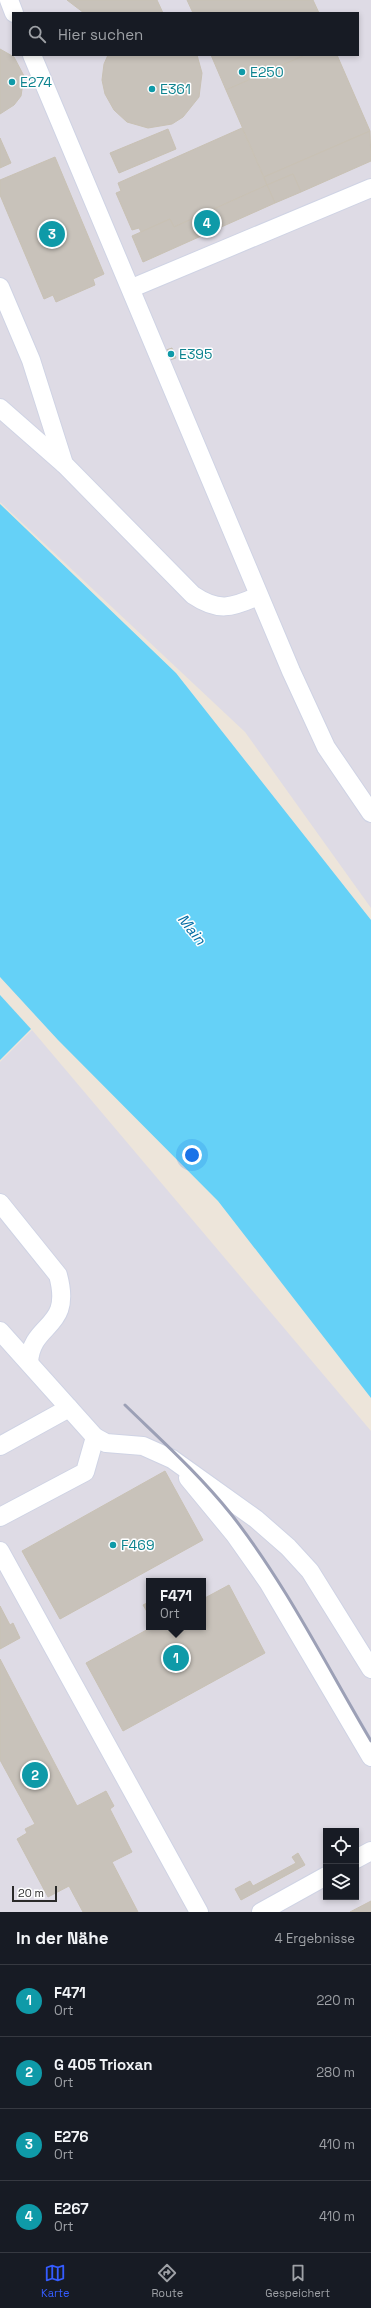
<!DOCTYPE html>
<html lang="de">
<head>
<meta charset="utf-8">
<style>
  body { margin:0; font-family:"Space Grotesk",sans-serif; background:#242831; color:#f1f3f6 }
  .controls { position:absolute; right:12px; bottom:12px; display:grid; overflow:hidden; border-radius:0px; box-shadow:0 2px 6px #0003 }
  .controls button { width:36px; height:36px; display:grid; place-items:center; padding:0; border:0; border-bottom:1px solid #363941; background:#171b24; color:#f1f3f6; font:20px sans-serif }
  .scale { position:absolute; left:12px; bottom:10px; width:45px; box-sizing:border-box; padding-left:4px; border:2px solid #2a2a2a; border-top:0; font-size:11px; line-height:14px; white-space:nowrap; color:#2a2a2a; -webkit-text-stroke:3px #fff; paint-order:stroke }
  .you { position:absolute; left:192px; top:1155px; width:14px; height:14px; margin:-10px; border:3px solid #fff; border-radius:50%; background:#1a73e8; box-shadow:0 0 0 6px #1a73e833 }
  .badge { display:grid; place-items:center; width:26px; height:26px; border-radius:50%; background:#355cff; color:#fff; font-size:13px; font-weight:700 }
  .pin { position:absolute; translate:-50% -50%; border:2px solid #fff; box-shadow:0 1px 4px #0006 }
  .popup { position:absolute; left:146px; top:1578px; width:60px; height:52px; box-sizing:border-box; display:grid; place-content:center; border-radius:0px; background:#171b24; filter:drop-shadow(0 1px 3px #0005); font-size:13px; white-space:nowrap; color:#9ea1a6 }
  .popup b { font-size:15px; color:#f1f3f6 }
  .popup::after { content:''; position:absolute; left:50%; top:100%; margin-left:-8px; border:8px solid transparent; border-top-color:#171b24 }
  .list { margin:0; padding:0; list-style:none }
  h2 { display:flex; justify-content:space-between; align-items:center; height:52px; margin:0; padding:0 16px; font-size:17px }
  h2 small { font-size:13px; font-weight:400; color:#9ea1a6 }
  .list li { display:grid; grid-template-columns:26px 1fr auto; gap:12px; align-items:center; box-sizing:border-box; height:72px; padding:0 16px; border-top:1px solid #363941 }
  .list b { display:block; font-size:15px; white-space:nowrap }
  .list p { margin:0; font-size:13px; white-space:nowrap; color:#9ea1a6 }
  .list em { font-size:13px; font-style:normal; color:#9ea1a6 }
  .icon { flex:none; width:22px; height:22px; fill:none; stroke:currentColor; stroke-width:2; stroke-linecap:round; stroke-linejoin:round }
  .map { position:relative; flex:none; width:371px; height:1912px; overflow:hidden }
  .search { position:absolute; background:#171b24; box-shadow:0 2px 6px #0003; left:12px; right:12px; top:12px; height:44px; display:flex; align-items:center; gap:10px; box-sizing:border-box; padding:0 14px; border-radius:0px; color:#9ea1a6; font-size:15px }
  .sheet { height:340px; background:#171b24 }
  nav { display:flex; justify-content:space-around; align-items:center; box-sizing:border-box; height:56px; border-top:1px solid #363941; background:#171b24; font-size:11px; color:#9ea1a6 }
  nav a { display:grid; justify-items:center; gap:2px }
  nav .on { color:#355cff }
  .map>svg:first-child { display:block }
</style>
</head>
<body>
<div class="map">
<svg width="371" height="1912" viewBox="0 0 371 1912">
  <rect width="100%" height="100%" fill="#ede5da"/>
  <g fill="#dedbe5" fill-rule="evenodd">
    <path d="M 0,0 L 371,0 L 371,908 L 245,732 L 0,502 ZM 13,13 L 358,13 L 358,55 L 13,55 Z"/>
    <path d="M 32,1030 L 371,1431 L 371,1912 L 0,1912 L 0,1062 ZM 149,1581 L 203,1581 L 203,1627 L 149,1627 ZM 326,1831 L 356,1831 L 356,1897 L 326,1897 Z"/>
  </g>
  <g fill="#65d1f7">
    <path d="M 0,504 L 176,673 L 371,920 L 371,1398 L 218,1201 L 58,1040 L 0,977 Z"/>
    <path d="M 0,995 L 31,1029 L 0,1060 Z"/>
  </g>
  <g fill="#c8c2ba" stroke="#c8c1b4">
    <path d="M 67,0 L 157,0 L 163,13 L 84,13 Z"/>
    <path d="M 187,0 L 313,0 L 319,13 L 193,13 Z"/>
    <path d="M 0,49 L 14,57 L 24,76 L 21,96 L 14,105 L 0,114 Z"/>
    <path d="M 108,55 L 197,55 L 202,73 L 199,97 L 183,117 L 172,124 L 148,128 L 127,122 L 114,110 L 105,94 L 102,80 L 104,64 Z"/>
    <path d="M 211,55 L 305,55 L 226,90 Z"/>
    <path d="M 305,55 L 337,55 L 370,131 L 264,177 L 226,90 Z"/>
    <path d="M 242,128 L 267,185 L 174,227 L 170,219 L 141,232 L 139,228 L 132,230 L 116,193 L 121,191 L 118,183 Z"/>
    <path d="M 168,129 L 176,149 L 119,173 L 110,153 Z"/>
    <path d="M 370,131 L 371,161 L 301,192 L 293,174 L 267,185 L 264,177 Z"/>
    <path d="M 0,138 L 11,163 L 0,168 Z"/>
    <path d="M 55,157 L 104,274 L 93,279 L 95,285 L 56,302 L 53,295 L 44,299 L 0,195 L 0,180 Z"/>
    <path d="M 293,174 L 301,192 L 275,203 L 267,185 Z"/>
    <path d="M 267,185 L 275,203 L 143,262 L 132,236 L 170,219 L 174,227 Z"/>
    <path d="M 172,348 L 176,358 L 170,360 L 166,350 Z"/>
    <path d="M 165,1471 L 203,1540 L 60,1619 L 22,1551 Z"/>
    <path d="M 229,1585 L 265,1653 L 123,1731 L 86,1663 L 152,1627 L 203,1627 L 203,1599 Z"/>
    <path d="M 149,1602 L 149,1615 L 143,1605 Z"/>
    <path d="M 0,1606 L 10,1625 L 13,1623 L 20,1638 L 0,1649 Z"/>
    <path d="M 0,1659 L 77,1806 L 106,1791 L 114,1806 L 110,1809 L 132,1852 L 112,1862 L 138,1912 L 83,1912 L 69,1886 L 48,1897 L 17,1839 L 27,1833 L 25,1829 L 35,1824 L 0,1760 Z"/>
    <path d="M 298,1853 L 305,1865 L 241,1900 L 235,1889 L 250,1881 L 253,1886 L 296,1863 L 292,1857 Z"/>
    <path d="M 371,1901 L 371,1912 L 350,1912 Z"/>
  </g>
  <g fill="none" stroke-linecap="round" stroke-linejoin="round">
    <defs>
      <g id="minor">
        <path d="M 9,0 L 14,13"/>
        <path d="M 32,55 L 291,671 L 326,747 L 371,813"/>
        <path d="M 0,287 L 31,360 L 64,464"/>
        <path d="M 132,288 L 371,188"/>
        <path d="M 0,408 L 65,465 L 193,595 C 218,612 232,608 258,596"/>
        <path d="M 0,1203 L 58,1275 C 73,1330 32,1321 29,1362"/>
        <path d="M 0,1331 L 95,1437 L 106,1443 L 143,1446 L 172,1459 L 256,1519 L 288,1547 L 310,1571 L 371,1669"/>
        <path d="M 0,1446 L 69,1408"/>
        <path d="M 188,1478 L 235,1535 L 268,1582 L 371,1757"/>
        <path d="M 0,1517 L 85,1472 L 95,1437"/>
        <path d="M 0,1551 L 199,1912"/>
        <path d="M 356,1859 L 371,1851"/>
        <path d="M 261,1912 L 326,1876"/>
      </g>
    </defs>
    <use href="#minor" stroke="#cfd3e4" stroke-width="20"/>
    <use href="#minor" stroke="#fff" stroke-width="18"/>
    <path stroke="#9ca0b6" stroke-width="3" d="M 125,1405 C 161,1440 199,1474 231,1514 C 286,1584 326,1665 371,1741"/>
  </g>
  <g fill="#0f9aa8" stroke="#fff" stroke-width="1.5">
    <circle cx="242" cy="72" r="4"/>
    <circle cx="12" cy="82" r="4"/>
    <circle cx="152" cy="89" r="4"/>
    <circle cx="171" cy="354" r="4"/>
    <circle cx="113" cy="1545" r="4"/>
  </g>
  <g text-anchor="middle" dominant-baseline="central" stroke-width="3" stroke-linejoin="round" paint-order="stroke">
    <g font-size="14" fill="#0d838f" stroke="#fff" text-anchor="start">
      <text x="250" y="72">E250</text>
      <text x="20" y="82">E274</text>
      <text x="160" y="89">E361</text>
      <text x="179" y="354">E395</text>
      <text x="121" y="1545">F469</text>
    </g>
    <g font-size="15" font-style="italic" fill="#036da4" stroke="#fff">
      <text transform="translate(192 929) rotate(51)">Main</text>
    </g>
  </g>
</svg>
<div class="controls">
<button><svg class="icon" aria-label="locate" viewBox="0 0 24 24"><circle cx="12" cy="12" r="6"/><path d="M12 2v4M12 18v4M2 12h4M18 12h4"/></svg></button>
<button><svg class="icon" aria-label="layers" viewBox="0 0 24 24"><path d="M12 4l9 5-9 5-9-5zM3 14l9 5 9-5"/></svg></button>
</div>
<div class="scale">20 m</div>
<div class="you"></div>
<div class="pin badge" style="left:176px;top:1658px;background:#0f9aa8">1</div>
<div class="popup"><b>F471</b>Ort</div>
<div class="pin badge" style="left:35px;top:1775px;background:#0f9aa8">2</div>
<div class="pin badge" style="left:52px;top:234px;background:#0f9aa8">3</div>
<div class="pin badge" style="left:207px;top:223px;background:#0f9aa8">4</div>
<div class="search"><svg class="icon" aria-label="search" viewBox="0 0 24 24"><circle cx="10" cy="10" r="6"/><path d="M15 15l6 6"/></svg>Hier suchen</div>
</div>
<section class="sheet">
<h2>In der Nähe<small>4 Ergebnisse</small></h2>
<ul class="list">
<li><span class="badge" style="background:#0f9aa8">1</span><div><b>F471</b><p>Ort</p></div><em>220 m</em></li>
<li><span class="badge" style="background:#0f9aa8">2</span><div><b>G 405 Trioxan</b><p>Ort</p></div><em>280 m</em></li>
<li><span class="badge" style="background:#0f9aa8">3</span><div><b>E276</b><p>Ort</p></div><em>410 m</em></li>
<li><span class="badge" style="background:#0f9aa8">4</span><div><b>E267</b><p>Ort</p></div><em>410 m</em></li>
</ul>
</section>
<nav>
<a class="on"><svg class="icon" aria-label="map" viewBox="0 0 24 24"><path d="M3 6l6-2 6 2 6-2v14l-6 2-6-2-6 2zM9 4v14M15 6v14"/></svg>Karte</a>
<a><svg class="icon" aria-label="directions" viewBox="0 0 24 24"><path d="M12 3l9 9-9 9-9-9zM9 14v-3h6M13 9l2 2-2 2"/></svg>Route</a>
<a><svg class="icon" aria-label="saved" viewBox="0 0 24 24"><path d="M7 4h10v16l-5-4-5 4z"/></svg>Gespeichert</a>
</nav>
</body>
</html>
